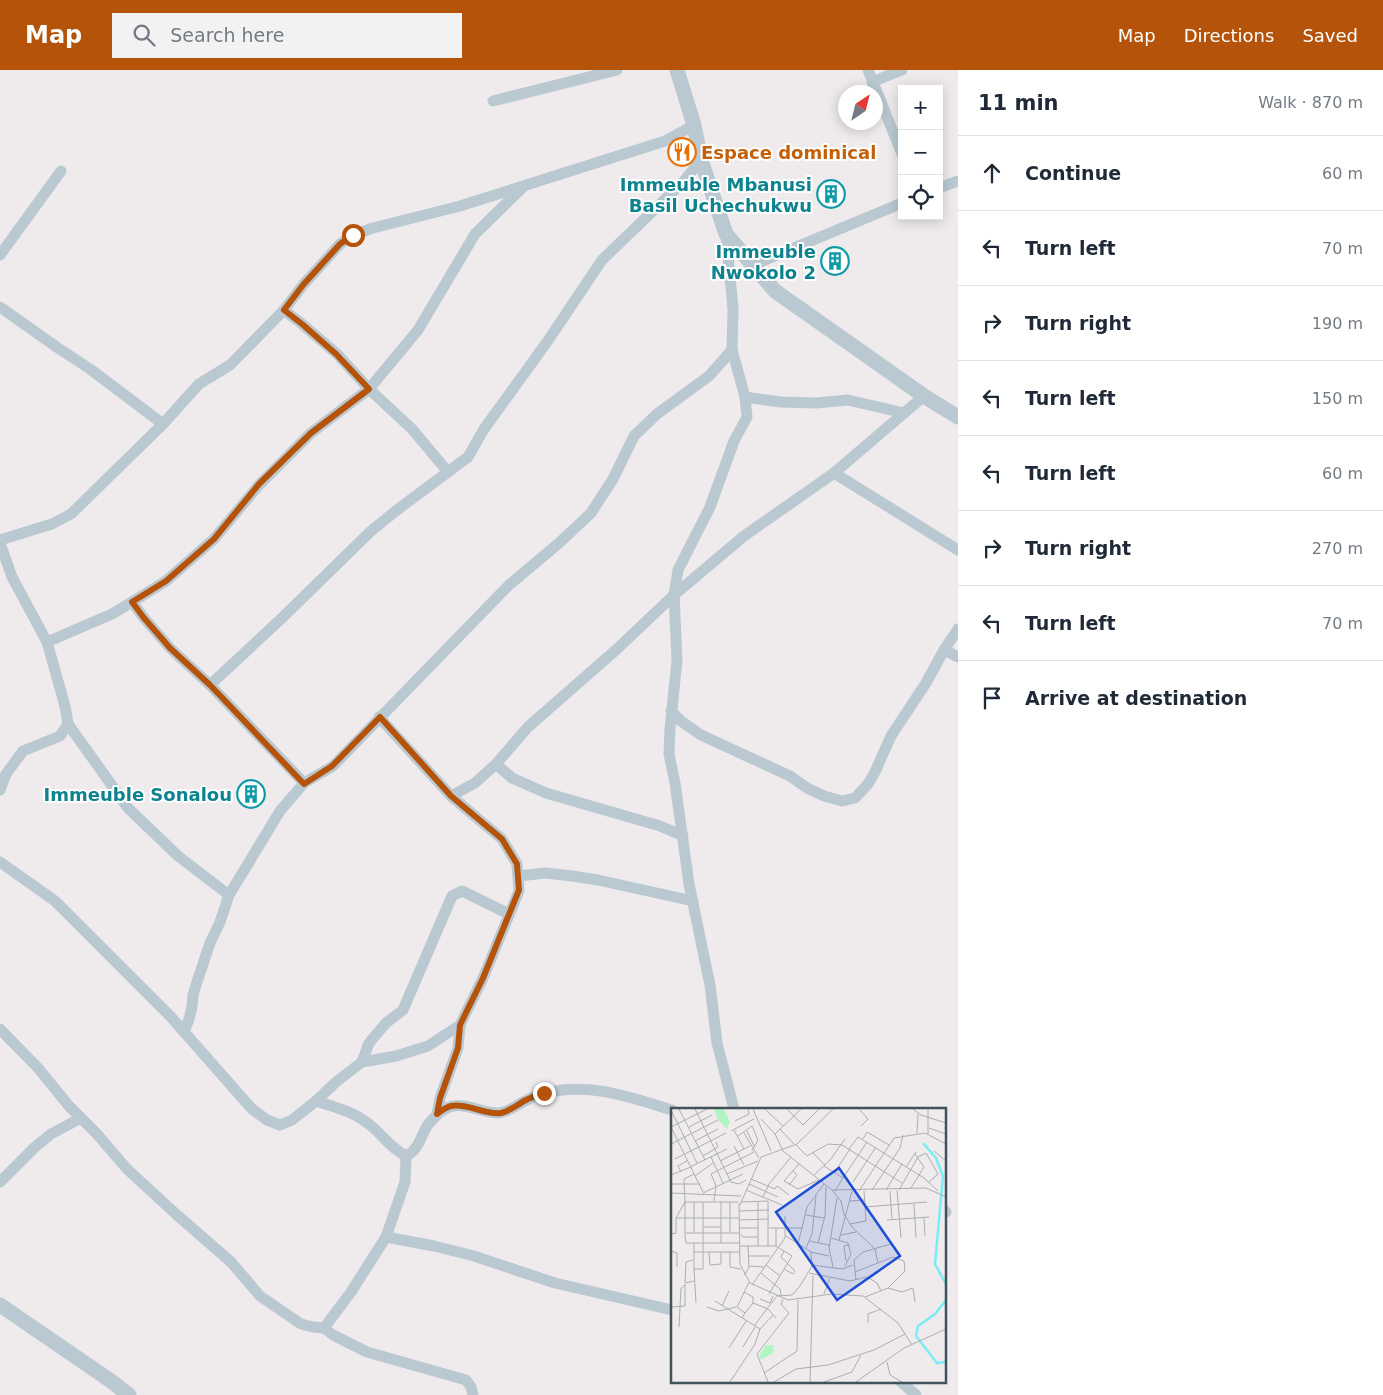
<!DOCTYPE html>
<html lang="en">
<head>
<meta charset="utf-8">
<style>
  body { margin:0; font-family:"DejaVu Sans",sans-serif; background:#f2f2f3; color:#1f2937 }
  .controls { position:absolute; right:15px; top:15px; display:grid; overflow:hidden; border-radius:0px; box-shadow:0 2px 12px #0003 }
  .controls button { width:45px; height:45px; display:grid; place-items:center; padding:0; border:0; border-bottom:1px solid #e0e1e3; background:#fff; color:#1f2937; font:25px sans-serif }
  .compass { position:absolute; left:838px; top:15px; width:45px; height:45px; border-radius:50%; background:#fff; box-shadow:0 2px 12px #0003; rotate:35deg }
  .stop { position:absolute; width:15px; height:15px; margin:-11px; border:4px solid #b45309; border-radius:50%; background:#fff }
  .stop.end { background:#b45309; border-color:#fff; box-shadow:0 1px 5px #0008 }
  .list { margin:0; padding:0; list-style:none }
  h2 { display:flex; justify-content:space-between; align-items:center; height:65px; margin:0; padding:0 20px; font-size:21px }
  h2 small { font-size:16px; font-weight:400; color:#747a83 }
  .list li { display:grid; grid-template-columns:32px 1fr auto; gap:15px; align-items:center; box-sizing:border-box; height:75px; padding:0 20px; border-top:1px solid #e0e1e3 }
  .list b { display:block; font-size:19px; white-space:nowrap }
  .list em { font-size:16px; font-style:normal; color:#747a83 }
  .icon { flex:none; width:28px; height:28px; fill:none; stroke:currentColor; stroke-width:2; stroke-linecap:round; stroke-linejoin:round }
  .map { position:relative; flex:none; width:958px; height:1325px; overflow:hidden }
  header { display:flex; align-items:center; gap:30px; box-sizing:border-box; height:70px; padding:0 25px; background:#b45309; color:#fff }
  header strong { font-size:24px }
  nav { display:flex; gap:28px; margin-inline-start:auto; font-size:18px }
  .search { width:350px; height:45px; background:#f2f2f3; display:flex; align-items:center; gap:12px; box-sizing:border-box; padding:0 18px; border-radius:0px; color:#747a83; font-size:19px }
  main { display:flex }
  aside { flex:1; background:#fff }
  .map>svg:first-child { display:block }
</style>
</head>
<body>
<header>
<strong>Map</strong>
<div class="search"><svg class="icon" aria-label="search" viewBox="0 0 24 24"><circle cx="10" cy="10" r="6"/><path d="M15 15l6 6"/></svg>Search here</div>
<nav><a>Map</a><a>Directions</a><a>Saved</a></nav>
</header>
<main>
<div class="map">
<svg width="958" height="1325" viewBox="0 0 958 1325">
  <rect width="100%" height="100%" fill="#efebec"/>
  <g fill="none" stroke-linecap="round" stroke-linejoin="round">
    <g stroke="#bac9d1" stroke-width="11">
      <path d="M 868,0 L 902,84"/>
      <path d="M 872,12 L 902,0"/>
      <path d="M 493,31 L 617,0"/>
      <path d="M 939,118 L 958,111"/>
      <path d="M 726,164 L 733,239 L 732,280 L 745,327 L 747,347 L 734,371 L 710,437 L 678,500 L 674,525 L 677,590 L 670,659 L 669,684 L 675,713 L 689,814 L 710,915 L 717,973 L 734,1039"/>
      <path d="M 0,185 L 61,101"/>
      <path d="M 753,195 L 902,133"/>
      <path d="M 0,237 L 58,278 L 90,299 L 163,354"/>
      <path d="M 284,240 L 302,254 L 337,284 L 369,319 L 412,359 L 448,402"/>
      <path d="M 745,327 L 780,332 L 816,333 L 848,330 L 904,343"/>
      <path d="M 834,403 L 958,480"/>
      <path d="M 0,470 L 52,454 L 71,444 L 163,354 L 199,314 L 230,295 L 284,240 L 303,215 L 340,174 L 353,165 L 373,158 L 460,136 L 665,71 L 694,55"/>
      <path d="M 0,473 L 12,507 L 47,572 L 65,636 L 68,654 L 128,738 L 178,786 L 229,825"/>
      <path d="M 132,532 L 144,548 L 170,578 L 210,615 L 304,713"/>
      <path d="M 47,572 L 112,544 L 132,532 L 166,511 L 214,469 L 259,415 L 311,363 L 369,319 L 418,260 L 475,164 L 523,117"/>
      <path d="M 944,580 L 958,587"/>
      <path d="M 210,615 L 283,547 L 371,461 L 397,440 L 468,387 L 484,359 L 547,272 L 602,190 L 684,111 L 701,90"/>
      <path d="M 671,641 L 681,651 L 701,665 L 790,706 L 807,718 L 824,726 L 842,731 L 855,728 L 868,714 L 875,702 L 891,666 L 926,613 L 944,580 L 958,559"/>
      <path d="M 496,694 L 512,708 L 546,723 L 660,756 L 683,766"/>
      <path d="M 0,720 L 6,704 L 23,681 L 60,666 L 68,654"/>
      <path d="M 451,726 L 475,713 L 496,694 L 528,657 L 617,579 L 674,525 L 744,466 L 834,403 L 924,326"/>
      <path d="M 0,792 L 55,831 L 171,947 L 252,1039 L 267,1050 L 280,1055 L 292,1050 L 316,1031 C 335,1037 355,1042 370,1055 C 384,1066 389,1077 406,1086"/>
      <path d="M 518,806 L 546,803 L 572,806 L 598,810 L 693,831"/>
      <path d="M 0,959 L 38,998 L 69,1036 L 97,1064 L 127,1099 L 177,1145 L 231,1192 L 260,1226 L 301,1254 L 313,1257 L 324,1258 L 333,1265 L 367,1282 L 466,1310 L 471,1317 L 473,1325"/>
      <path d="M 184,962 L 189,949 L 192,937 L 193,925 L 197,912 L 210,873 L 220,852 L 229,825 L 280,741 L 304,713 L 333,696 L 509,515 L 559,473 L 591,443 L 613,409 L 634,366 L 657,344 L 709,306 L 732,280"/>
      <path d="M 362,992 L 369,973 L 386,953 L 403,940 L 452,826 L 462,821 L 509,844"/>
      <path d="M 316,1031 L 336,1012 L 362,992 L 396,986 L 428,976 L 460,955 L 483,908 L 519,821 L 517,794 L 502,769 L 451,726 L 379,647"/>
      <path d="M 437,1044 L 440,1028 L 458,978 L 460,955"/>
      <path d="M 406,1086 C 418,1081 421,1066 427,1056 C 433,1048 439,1042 447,1038 C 463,1030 482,1044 499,1043 C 509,1042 518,1034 527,1030 C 532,1027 538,1025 545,1023 C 589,1012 630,1027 672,1040"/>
      <path d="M 0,1112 L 35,1077 L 51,1064 L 81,1048"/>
      <path d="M 944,1140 L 946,1142"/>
      <path d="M 386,1167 L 434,1176 L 474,1186 L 555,1213 L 672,1240"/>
      <path d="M 324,1258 L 351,1222 L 386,1167 L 405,1112 L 406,1086"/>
      <path d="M 900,1311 L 916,1325"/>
    </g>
    <g stroke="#bac9d1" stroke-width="15">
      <path d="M 677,0 L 694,55 L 701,90 L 726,164 L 775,221 L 924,326 L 958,347"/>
      <path d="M 0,1235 L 111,1311 L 129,1325"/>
    </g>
  </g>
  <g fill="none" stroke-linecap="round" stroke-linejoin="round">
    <path stroke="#b45309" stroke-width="6" d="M 353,165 L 340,174 L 303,215 L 284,240 L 302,254 L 336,284 L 369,319 L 311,363 L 259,414 L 214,469 L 166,511 L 132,532 L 144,548 L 170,578 L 210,615 L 304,714 L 332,696 L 380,647 L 451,726 L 502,769 L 517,794 L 519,820 L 483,908 L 460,955 L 458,978 L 440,1028 L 437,1044 C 441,1041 446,1037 451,1036 C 468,1033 484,1045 501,1043 C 510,1041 518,1034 526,1030 C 532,1027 538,1025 544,1023"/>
  </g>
  <defs>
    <symbol id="restaurant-ring" viewBox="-11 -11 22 22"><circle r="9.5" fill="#fff" stroke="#e8710a" stroke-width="1.5"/><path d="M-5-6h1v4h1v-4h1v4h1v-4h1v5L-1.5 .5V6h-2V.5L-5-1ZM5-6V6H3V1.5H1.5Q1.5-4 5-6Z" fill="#e8710a"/></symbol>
    <symbol id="building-ring" viewBox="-11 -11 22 22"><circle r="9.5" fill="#fff" stroke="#0f9aa8" stroke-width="1.5"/><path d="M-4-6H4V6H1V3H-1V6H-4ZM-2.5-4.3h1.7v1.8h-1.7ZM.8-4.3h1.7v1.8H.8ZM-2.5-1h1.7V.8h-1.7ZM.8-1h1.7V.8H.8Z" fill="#0f9aa8"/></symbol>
  </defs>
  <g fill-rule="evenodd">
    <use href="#restaurant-ring" x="666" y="66" width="32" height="32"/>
    <use href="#building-ring" x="815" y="108" width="32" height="32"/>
    <use href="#building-ring" x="819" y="175" width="32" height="32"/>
    <use href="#building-ring" x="235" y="708" width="32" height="32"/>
  </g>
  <g text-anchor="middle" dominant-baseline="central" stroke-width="4" stroke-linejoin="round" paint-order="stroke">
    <g font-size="18" font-weight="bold" fill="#c56008" stroke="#fff" text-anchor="start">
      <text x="701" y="82">Espace dominical</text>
    </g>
    <g font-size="18" font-weight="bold" fill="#0d838f" stroke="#fff" text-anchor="end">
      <text x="812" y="114">Immeuble Mbanusi<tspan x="812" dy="21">Basil Uchechukwu</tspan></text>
      <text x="816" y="181">Immeuble<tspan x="816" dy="21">Nwokolo 2</tspan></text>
      <text x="232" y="724">Immeuble Sonalou</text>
    </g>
  </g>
  <g transform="translate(671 1038)">
    <rect width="275" height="275" fill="#efebec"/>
    <path d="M 43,1 L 53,1 L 59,14 L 56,21 L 47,12 ZM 95,237 L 102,237 L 103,244 L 90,252 L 88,247 Z" fill="#b2f4c4"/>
    <path fill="none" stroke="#7aecf7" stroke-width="2.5" d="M 252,35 L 265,50 L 272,68 L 264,156 L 275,176M 275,192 L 264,206 L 247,218 L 245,228 L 266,255 L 275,254"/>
    <path fill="none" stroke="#aaaeb2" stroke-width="1" d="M 8,1 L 34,52M 24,1 L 60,74 L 68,76 L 75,72M 82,1 L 100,43M 94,1 L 112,18M 116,1 L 132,17 L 148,1M 188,1 L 197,11 L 190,18M 242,1 L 250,7 L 275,15M 257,1 L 257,26M 0,2 L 26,55M 90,11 L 104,26 L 112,43 L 161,82 L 255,80 L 275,89M 64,13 L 78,6 L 77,1M 18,19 L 41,7M 258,20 L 275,26M 109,21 L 123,36M 63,22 L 73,41 L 79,38M 60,23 L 83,11M 76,23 L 83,38M 73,25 L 88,50M 246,25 L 247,6M 104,26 L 130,1M 67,28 L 81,18 L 87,32 L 81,43M 192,31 L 196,24 L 218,37M 24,33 L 47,21M 0,36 L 47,12M 125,37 L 136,48 L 157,36 L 171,37 L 231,75M 63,38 L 73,57M 178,41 L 187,29 L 253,70 L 267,83M 263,43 L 275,53M 142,45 L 154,57M 32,48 L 47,39 L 45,34M 40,49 L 52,75M 4,51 L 55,25M 49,53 L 73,41M 153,58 L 172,70 L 196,34M 19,59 L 56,41M 235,59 L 245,44M 10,64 L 7,58 L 16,53M 163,65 L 179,41M 56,66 L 87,53M 0,67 L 20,59M 143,67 L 159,52 L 174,31M 24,68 L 42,55M 80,71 L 104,81 L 106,78 L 118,87M 113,73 L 127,81 L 148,72M 113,73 L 128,56M 182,74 L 205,39M 0,76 L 29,76M 78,76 L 107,89M 118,77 L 126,67 L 122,63M 240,80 L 253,59 L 244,46M 75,82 L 111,97M 161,82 L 170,93 L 173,106 L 181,119 L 204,141 L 207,155M 201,82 L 229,40 L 232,27M 215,82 L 231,56M 226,82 L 230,130M 228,82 L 247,49 L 255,45 L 267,66 L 258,74M 164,83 L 172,70M 188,83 L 223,30 L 254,25 L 275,36M 219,83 L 221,112M 32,84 L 0,19 L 36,1M 0,85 L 70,88M 32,85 L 72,66M 92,89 L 98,76 L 120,49M 43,93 L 45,78 L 40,66 L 83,44M 97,93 L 97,138M 179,93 L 194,92M 23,94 L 23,125M 59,94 L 59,125M 71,94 L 97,93M 68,95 L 69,156 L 79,175 L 117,192 L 161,186 L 192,188 L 227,215 L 241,237M 243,96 L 245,130M 69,97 L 90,49 L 126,36 L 162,1M 194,99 L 256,94M 68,103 L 98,102M 135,107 L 153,110M 5,110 L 68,110M 253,110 L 254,128M 68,112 L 98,111M 216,112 L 258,109M 179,116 L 195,113 L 193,83M 32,119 L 50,119M 68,120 L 87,120M 98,120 L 132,120M 15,125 L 68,125M 0,126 L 5,125 L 5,110 L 14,94 L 13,71 L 23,66M 70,126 L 72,129 L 87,129M 170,127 L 185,124M 115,128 L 140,144 L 158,148M 160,130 L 177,135 L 180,146 L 174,158M 168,132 L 181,83M 138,133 L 158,137M 23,135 L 69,135M 50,135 L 50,93M 147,135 L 154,108 L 155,79M 127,136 L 136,99 L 153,76M 69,138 L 105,138 L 121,148 L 98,186M 87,138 L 87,94M 105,138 L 105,120M 135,140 L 141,126 L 145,88M 0,143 L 6,145 L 6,159M 23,144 L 23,135 L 15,135 L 14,129 L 14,94 L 67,94M 38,144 L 39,157 L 50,156 L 50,144M 59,144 L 59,159 L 70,161M 78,148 L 99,148M 22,152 L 15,154 L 14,175 L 23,173M 175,153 L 173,138 L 178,137M 95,157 L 109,168M 141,157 L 171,161 L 182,157M 78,158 L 93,159M 162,159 L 158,140 L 166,90M 23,161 L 23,144 L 32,144 L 32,94M 113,161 L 122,166 L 124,163 L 110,149 L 113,143M 184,164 L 222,149 L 233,153 L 234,163 L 217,180 L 194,189M 90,165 L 109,181 L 110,187M 138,165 L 179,173 L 196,169 L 206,175 L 210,183M 73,167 L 78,160 L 77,138M 185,172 L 183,152 L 192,144 L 220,136M 81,177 L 114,130 L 114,108M 217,180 L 231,184 L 242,180 L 244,194M 73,184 L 82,189 L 82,195 L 74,205M 153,186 L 159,170M 105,188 L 121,187 L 129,178 L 141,158 L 140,144M 89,191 L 99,195 L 102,188M 44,193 L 89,221M 25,195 L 23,161 L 32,161 L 32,144 L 69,144M 82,195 L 97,201 L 105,210M 51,198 L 58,183M 0,199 L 14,198 L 14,176M 36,199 L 48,203 L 65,199M 71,210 L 74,205 L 66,199 L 78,174M 197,215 L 197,206 L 210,201M 83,218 L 105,189M 8,219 L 10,180 L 14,177M 72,239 L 84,219M 58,240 L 75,213M 216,254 L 219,267 L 231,274M 93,265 L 126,243 L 127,192M 59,274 L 84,236 L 89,221 L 102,207M 97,274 L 86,246 L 118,205 L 110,196 L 112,191M 103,274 L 125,261 L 157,257 L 203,242 L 234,226M 139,274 L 142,167M 153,274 L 181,264 L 190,247M 185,274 L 233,240 L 275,221"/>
    <path fill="#1d4ed8" fill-opacity="0.15" stroke="#1d4ed8" stroke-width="2.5" d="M 168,60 L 229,148 L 166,192 L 105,104 Z"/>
    <rect width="275" height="275" fill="none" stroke="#42525b" stroke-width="2.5"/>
  </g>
</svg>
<div class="controls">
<button>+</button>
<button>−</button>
<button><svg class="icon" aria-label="locate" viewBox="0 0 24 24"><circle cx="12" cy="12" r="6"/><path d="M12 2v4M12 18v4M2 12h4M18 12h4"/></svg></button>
</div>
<svg class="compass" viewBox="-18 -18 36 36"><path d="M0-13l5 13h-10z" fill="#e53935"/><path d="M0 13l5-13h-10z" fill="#747a83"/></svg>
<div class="stop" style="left:353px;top:165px"></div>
<div class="stop end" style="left:544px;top:1023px"></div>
</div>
<aside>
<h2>11 min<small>Walk · 870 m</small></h2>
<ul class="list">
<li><svg class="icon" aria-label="ahead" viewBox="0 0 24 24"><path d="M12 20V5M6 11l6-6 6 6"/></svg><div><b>Continue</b></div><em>60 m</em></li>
<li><svg class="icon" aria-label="left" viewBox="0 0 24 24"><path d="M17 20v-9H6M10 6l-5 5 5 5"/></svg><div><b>Turn left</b></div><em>70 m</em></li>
<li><svg class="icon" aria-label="right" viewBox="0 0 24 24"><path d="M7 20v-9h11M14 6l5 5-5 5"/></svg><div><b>Turn right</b></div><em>190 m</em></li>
<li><svg class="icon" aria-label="left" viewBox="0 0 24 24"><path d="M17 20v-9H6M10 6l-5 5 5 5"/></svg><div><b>Turn left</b></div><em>150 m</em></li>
<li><svg class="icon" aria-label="left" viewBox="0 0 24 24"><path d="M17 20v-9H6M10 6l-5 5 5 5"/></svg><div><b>Turn left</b></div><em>60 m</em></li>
<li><svg class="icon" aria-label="right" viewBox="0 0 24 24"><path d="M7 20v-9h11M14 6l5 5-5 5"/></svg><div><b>Turn right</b></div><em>270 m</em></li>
<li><svg class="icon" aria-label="left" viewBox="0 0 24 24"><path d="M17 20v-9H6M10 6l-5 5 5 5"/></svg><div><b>Turn left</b></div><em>70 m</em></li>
<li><svg class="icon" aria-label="arrive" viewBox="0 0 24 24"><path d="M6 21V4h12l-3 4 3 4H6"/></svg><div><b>Arrive at destination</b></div></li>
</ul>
</aside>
</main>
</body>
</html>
